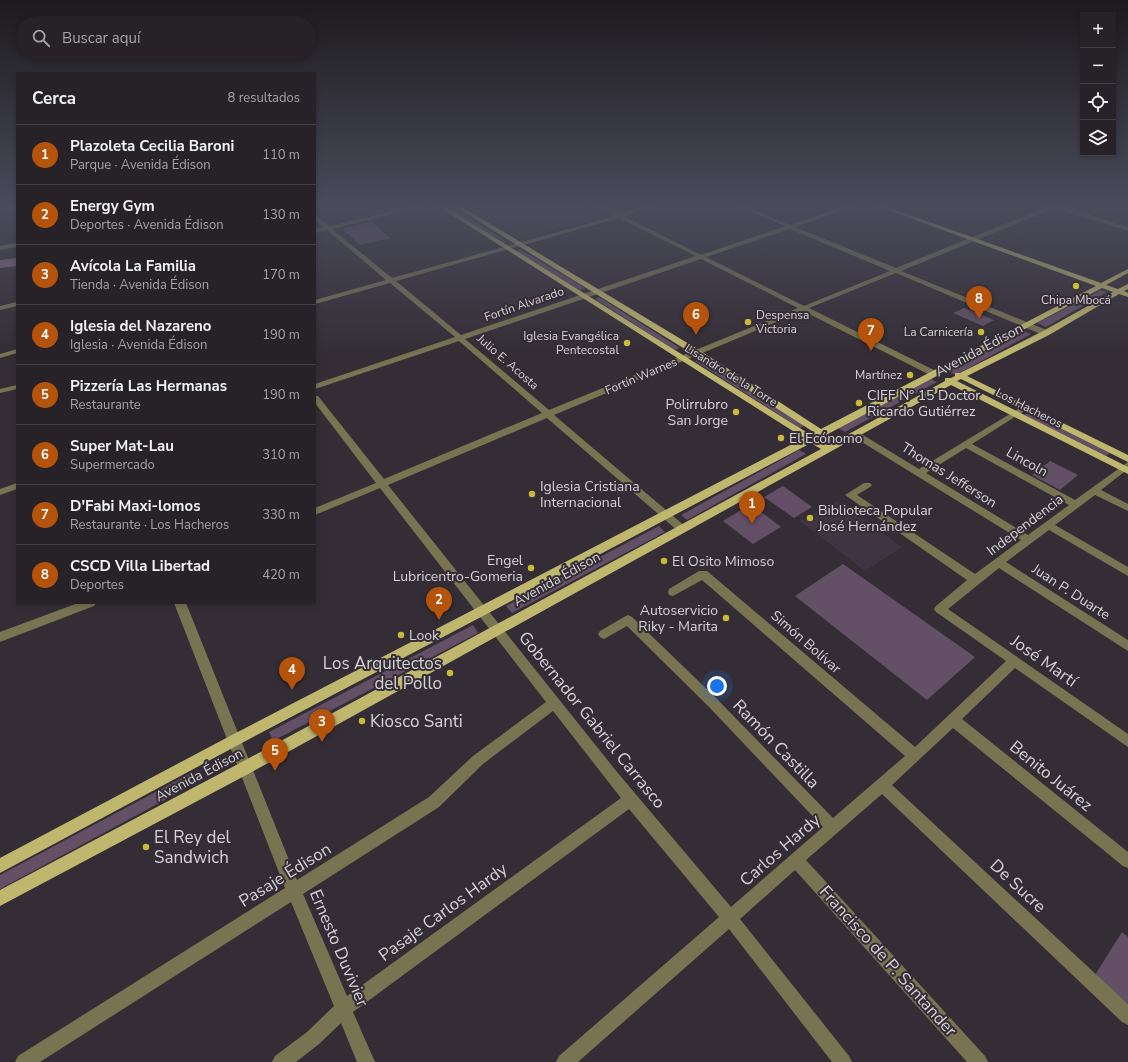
<!DOCTYPE html>
<html lang="es">
<head>
<meta charset="utf-8">
<style>
  body { margin:0; font-family:"Nunito Sans",sans-serif; background:#332f34; color:#f1f3f6 }
  .controls { position:absolute; right:12px; top:12px; display:grid; overflow:hidden; border-radius:0px; box-shadow:0 2px 6px #0003 }
  .controls button { width:36px; height:36px; display:grid; place-items:center; padding:0; border:0; border-bottom:1px solid #433f45; background:#272228; color:#f1f3f6; font:20px sans-serif }
  .you { position:absolute; left:717px; top:686px; width:14px; height:14px; margin:-10px; border:3px solid #fff; border-radius:50%; background:#1a73e8; box-shadow:0 0 0 6px #1a73e833 }
  .badge { display:grid; place-items:center; width:26px; height:26px; border-radius:50%; background:#b45309; color:#fff; font-size:13px; font-weight:700 }
  .pin { position:absolute; translate:-50% -33px; filter:drop-shadow(0 1px 2px #0008) }
  .pin::after { content:''; position:absolute; top:21px; width:14px; height:12px; background:inherit; clip-path:polygon(0 0,100% 0,50% 100%) }
  .list { margin:0; padding:0; list-style:none }
  h2 { display:flex; justify-content:space-between; align-items:center; height:52px; margin:0; padding:0 16px; font-size:17px }
  h2 small { font-size:13px; font-weight:400; color:#a4a4a8 }
  .list li { display:grid; grid-template-columns:26px 1fr auto; gap:12px; align-items:center; box-sizing:border-box; height:60px; padding:0 16px; border-top:1px solid #433f45 }
  .list b { display:block; font-size:15px; white-space:nowrap }
  .list p { margin:0; font-size:13px; white-space:nowrap; color:#a4a4a8 }
  .list em { font-size:13px; font-style:normal; color:#a4a4a8 }
  .icon { flex:none; width:22px; height:22px; fill:none; stroke:currentColor; stroke-width:2; stroke-linecap:round; stroke-linejoin:round }
  .map { position:relative; flex:none; width:1128px; height:1062px; overflow:hidden }
  .search { position:absolute; background:#272228; box-shadow:0 2px 6px #0003; left:16px; top:16px; width:300px; height:44px; display:flex; align-items:center; gap:10px; box-sizing:border-box; padding:0 14px; border-radius:22px; color:#a4a4a8; font-size:15px }
  .panel { position:absolute; background:#272228; box-shadow:0 2px 6px #0003; left:16px; top:72px; width:300px; height:532px; border-radius:0px }
  .map>svg:first-child { display:block }
</style>
</head>
<body>
<div class="map">
<svg width="1128" height="1062" viewBox="0 0 1128 1062">
  <rect width="100%" height="100%" fill="#342d35"/>
  <g fill="#3f3441">
    <path d="M 465,205 L 582,205 L 604,216 L 522,239 Z"/>
    <path d="M 837,501 L 902,547 L 865,571 L 800,521 Z"/>
  </g>
  <g fill="#635067">
    <path d="M 445,205 L 450,205 L 507,242 L 503,243 Z"/>
    <path d="M 372,222 L 390,238 L 360,245 L 343,229 Z"/>
    <path d="M 520,249 L 585,288 L 580,290 L 516,251 Z"/>
    <path d="M 1101,290 L 1107,292 L 1046,327 L 1037,323 Z"/>
    <path d="M 599,297 L 680,348 L 675,350 L 595,299 Z"/>
    <path d="M 964,308 L 994,320 L 983,326 L 953,313 Z"/>
    <path d="M 1024,331 L 1031,334 L 956,375 L 948,371 Z"/>
    <path d="M 699,359 L 805,425 L 800,428 L 695,361 Z"/>
    <path d="M 931,379 L 937,382 L 845,432 L 838,428 Z"/>
    <path d="M 1028,413 L 1110,453 L 1106,456 L 1024,415 Z"/>
    <path d="M 799,450 L 806,454 L 687,520 L 681,515 Z"/>
    <path d="M 1050,461 L 1078,475 L 1060,490 L 1032,475 Z"/>
    <path d="M 783,486 L 812,507 L 794,518 L 764,497 Z"/>
    <path d="M 751,504 L 781,527 L 753,544 L 723,521 Z"/>
    <path d="M 659,526 L 665,532 L 512,613 L 506,606 Z"/>
    <path d="M 843,564 L 975,657 L 927,700 L 795,596 Z"/>
    <path d="M 473,625 L 478,633 L 273,741 L 269,732 Z"/>
    <path d="M 193,772 L 196,783 L 0,889 L 0,875 Z"/>
    <path d="M 1122,932 L 1128,937 L 1128,1004 L 1095,975 Z"/>
  </g>
  <g fill="none" stroke-linecap="round" stroke-linejoin="round">
    <path fill="#846d89" fill-rule="evenodd" d="M 17,258 L 17,266 L 0,268 L 0,260 Z"/>
    <g fill="#787452" fill-rule="evenodd">
      <path d="M 12,205 L 17,205 L 17,211 L 15,210 Z"/>
      <path d="M 420,205 L 430,205 L 332,229 L 392,278 L 615,216 L 595,205 L 602,205 L 620,214 L 652,205 L 661,205 L 624,216 L 701,255 L 785,226 L 735,205 L 742,205 L 790,225 L 849,205 L 857,205 L 795,227 L 896,268 L 1049,206 L 1048,205 L 1060,205 L 1128,227 L 1128,231 L 1055,208 L 901,271 L 1049,331 L 1049,335 L 1043,335 L 896,273 L 809,308 L 938,372 L 938,376 L 932,376 L 803,311 L 554,415 L 686,527 L 687,529 L 686,531 L 678,531 L 547,418 L 388,485 L 617,772 L 731,907 L 823,827 L 709,707 L 627,626 L 604,639 L 600,637 L 598,634 L 600,631 L 624,617 L 628,615 L 632,617 L 717,699 L 833,818 L 905,756 L 702,580 L 673,596 L 669,595 L 668,592 L 669,589 L 699,571 L 707,571 L 915,747 L 1006,661 L 936,612 L 934,609 L 936,606 L 967,580 L 845,495 L 864,483 L 870,483 L 872,485 L 870,487 L 857,495 L 975,574 L 1021,540 L 852,436 L 851,434 L 852,432 L 858,432 L 919,469 L 1023,406 L 1027,408 L 1026,410 L 972,444 L 1075,500 L 1128,462 L 1128,469 L 1101,490 L 1128,504 L 1128,511 L 1095,495 L 1055,525 L 1128,567 L 1128,576 L 1049,530 L 1006,562 L 1128,640 L 1128,651 L 999,568 L 948,609 L 1128,734 L 1128,747 L 1015,668 L 962,719 L 1128,852 L 1128,868 L 1123,866 L 953,728 L 892,785 L 1128,1004 L 1128,1025 L 1122,1022 L 882,794 L 806,860 L 985,1056 L 988,1062 L 967,1062 L 795,870 L 740,919 L 849,1056 L 852,1062 L 832,1062 L 729,929 L 578,1062 L 556,1062 L 559,1056 L 719,917 L 629,809 L 353,1012 L 375,1062 L 357,1062 L 341,1023 L 319,1044 L 296,1062 L 272,1062 L 275,1056 L 307,1032 L 334,1006 L 291,902 L 40,1062 L 15,1062 L 18,1056 L 285,888 L 174,603 L 186,603 L 297,880 L 429,797 L 473,756 L 546,702 L 380,488 L 315,515 L 315,508 L 376,483 L 315,403 L 315,396 L 318,396 L 384,479 L 542,413 L 459,341 L 315,389 L 315,384 L 455,337 L 390,283 L 315,304 L 315,300 L 386,280 L 327,230 L 315,233 L 315,229 L 324,227 L 315,220 L 315,215 L 329,226 ZM 619,218 L 696,256 L 461,335 L 396,281 ZM 790,229 L 890,271 L 804,306 L 706,257 ZM 701,259 L 798,308 L 549,410 L 465,339 ZM 966,448 L 1069,505 L 1028,535 L 926,473 ZM 553,711 L 621,798 L 347,996 L 303,894 L 439,807 L 483,764 Z"/>
      <path d="M 17,243 L 17,247 L 0,250 L 0,246 Z"/>
      <path d="M 17,302 L 17,306 L 0,310 L 0,306 Z"/>
      <path d="M 17,349 L 17,353 L 0,358 L 0,354 Z"/>
      <path d="M 17,385 L 17,389 L 0,393 L 0,389 Z"/>
      <path d="M 17,483 L 17,489 L 0,495 L 0,489 Z"/>
      <path d="M 78,603 L 96,603 L 94,606 L 0,642 L 0,632 Z"/>
    </g>
    <path fill="#c0b76f" fill-rule="evenodd" d="M 436,205 L 443,205 L 811,435 L 815,433 L 693,354 L 452,205 L 459,205 L 699,350 L 821,429 L 1096,286 L 874,205 L 882,205 L 1101,283 L 1128,269 L 1128,273 L 1106,285 L 1118,289 L 1128,284 L 1128,289 L 1124,291 L 1128,293 L 1128,297 L 1119,294 L 1049,335 L 967,376 L 1128,455 L 1128,462 L 961,379 L 957,381 L 1128,467 L 1128,474 L 951,385 L 250,773 L 0,906 L 0,890 L 240,763 L 821,449 L 811,443 L 240,744 L 0,873 L 0,858 L 230,736 L 804,438 ZM 1102,288 L 1113,292 L 1043,331 L 960,373 L 955,373 L 955,376 L 951,378 L 945,378 L 945,381 L 838,440 L 828,434 ZM 821,437 L 831,443 L 827,445 L 817,439 Z"/>
  </g>
  <linearGradient id="sky" x2="0" y2="1"><stop stop-color="#1d191d"/><stop offset="0.58" stop-color="#4a4c5c"/><stop offset="1" stop-color="#4a4c5c" stop-opacity="0"/></linearGradient>
  <rect width="1128" height="354" fill="url(#sky)"/>
  <g fill="#c9ba3a" stroke="#342d35" stroke-width="1.5">
    <circle cx="1076" cy="286" r="4"/>
    <circle cx="748" cy="322" r="4"/>
    <circle cx="981" cy="332" r="4"/>
    <circle cx="627" cy="343" r="4"/>
    <circle cx="910" cy="375" r="4"/>
    <circle cx="859" cy="403" r="4"/>
    <circle cx="736" cy="412" r="4"/>
    <circle cx="781" cy="438" r="4"/>
    <circle cx="532" cy="494" r="4"/>
    <circle cx="810" cy="518" r="4"/>
    <circle cx="664" cy="561" r="4"/>
    <circle cx="531" cy="568" r="4"/>
    <circle cx="726" cy="618" r="4"/>
    <circle cx="401" cy="635" r="4"/>
    <circle cx="450" cy="673" r="4"/>
    <circle cx="362" cy="721" r="4"/>
    <circle cx="146" cy="847" r="4"/>
  </g>
  <g text-anchor="middle" dominant-baseline="central" stroke-width="4" stroke-linejoin="round" paint-order="stroke">
    <g font-size="12" fill="#d7d2d8" stroke="#342d35" text-anchor="end">
      <text x="1076" y="300" text-anchor="middle">Chipa Mbocá</text>
      <text x="756" y="315" text-anchor="start">Despensa<tspan x="756" dy="14">Victoria</tspan></text>
      <text x="973" y="332">La Carnicería</text>
      <text x="619" y="336">Iglesia Evangélica<tspan x="619" dy="14">Pentecostal</tspan></text>
      <text x="902" y="375">Martínez</text>
    </g>
    <g font-size="12" fill="#d7d2d8" stroke="#342d35">
      <text transform="translate(524 304) rotate(-19)">Fortín Alvarado</text>
      <text transform="translate(508 362) rotate(41)">Julio E. Acosta</text>
      <text transform="translate(731 375) rotate(32)">Lisandro de la Torre</text>
      <text transform="translate(641 376) rotate(-23)">Fortín Warnes</text>
      <text transform="translate(1029 408) rotate(27)">Los Hacheros</text>
    </g>
    <g font-size="14" fill="#d7d2d8" stroke="#342d35">
      <text transform="translate(979 350) rotate(-28)">Avenida Édison</text>
      <text transform="translate(1027 462) rotate(29)">Lincoln</text>
      <text transform="translate(949 475) rotate(32)">Thomas Jefferson</text>
      <text transform="translate(1025 525) rotate(-37)">Independencia</text>
      <text transform="translate(557 579) rotate(-29)">Avenida Édison</text>
      <text transform="translate(1071 592) rotate(33)">Juan P. Duarte</text>
      <text transform="translate(806 642) rotate(41)">Simón Bolívar</text>
      <text transform="translate(199 775) rotate(-28)">Avenida Édison</text>
    </g>
    <g font-size="14" fill="#d7d2d8" stroke="#342d35" text-anchor="start">
      <text x="867" y="395">CIFF Nº 15 Doctor<tspan x="867" dy="16">Ricardo Gutiérrez</tspan></text>
      <text x="728" y="404" text-anchor="end">Polirrubro<tspan x="728" dy="16">San Jorge</tspan></text>
      <text x="789" y="438">El Ecónomo</text>
      <text x="540" y="486">Iglesia Cristiana<tspan x="540" dy="16">Internacional</tspan></text>
      <text x="818" y="510">Biblioteca Popular<tspan x="818" dy="16">José Hernández</tspan></text>
      <text x="523" y="560" text-anchor="end">Engel<tspan x="523" dy="16">Lubricentro-Gomeria</tspan></text>
      <text x="672" y="561">El Osito Mimoso</text>
      <text x="718" y="610" text-anchor="end">Autoservicio<tspan x="718" dy="16">Riky - Marita</tspan></text>
      <text x="409" y="635">Look</text>
    </g>
    <g font-size="17" fill="#d7d2d8" stroke="#342d35">
      <text transform="translate(1044 661) rotate(35)">José Martí</text>
      <text transform="translate(592 720) rotate(51)">Gobernador Gabriel Carrasco</text>
      <text transform="translate(776 744) rotate(46)">Ramón Castilla</text>
      <text transform="translate(1051 776) rotate(39)">Benito Juárez</text>
      <text transform="translate(780 850) rotate(-41)">Carlos Hardy</text>
      <text transform="translate(285 875) rotate(-32)">Pasaje Édison</text>
      <text transform="translate(1018 886) rotate(43)">De Sucre</text>
      <text transform="translate(443 912) rotate(-36)">Pasaje Carlos Hardy</text>
      <text transform="translate(339 948) rotate(67)">Ernesto Duvivier</text>
      <text transform="translate(888 961) rotate(48)">Francisco de P. Santander</text>
    </g>
    <g font-size="17" fill="#d7d2d8" stroke="#342d35" text-anchor="start">
      <text x="442" y="663" text-anchor="end">Los Arquitectos<tspan x="442" dy="20">del Pollo</tspan></text>
      <text x="370" y="721">Kiosco Santi</text>
      <text x="154" y="837">El Rey del<tspan x="154" dy="20">Sandwich</tspan></text>
    </g>
  </g>
</svg>
<div class="controls">
<button>+</button>
<button>−</button>
<button><svg class="icon" aria-label="locate" viewBox="0 0 24 24"><circle cx="12" cy="12" r="6"/><path d="M12 2v4M12 18v4M2 12h4M18 12h4"/></svg></button>
<button><svg class="icon" aria-label="layers" viewBox="0 0 24 24"><path d="M12 4l9 5-9 5-9-5zM3 14l9 5 9-5"/></svg></button>
</div>
<div class="you"></div>
<div class="pin badge" style="left:752px;top:524px">1</div>
<div class="pin badge" style="left:439px;top:620px">2</div>
<div class="pin badge" style="left:322px;top:742px">3</div>
<div class="pin badge" style="left:292px;top:690px">4</div>
<div class="pin badge" style="left:275px;top:771px">5</div>
<div class="pin badge" style="left:696px;top:335px">6</div>
<div class="pin badge" style="left:871px;top:351px">7</div>
<div class="pin badge" style="left:979px;top:319px">8</div>
<div class="search"><svg class="icon" aria-label="search" viewBox="0 0 24 24"><circle cx="10" cy="10" r="6"/><path d="M15 15l6 6"/></svg>Buscar aquí</div>
<section class="panel">
<h2>Cerca<small>8 resultados</small></h2>
<ul class="list">
<li><span class="badge">1</span><div><b>Plazoleta Cecilia Baroni</b><p>Parque · Avenida Édison</p></div><em>110 m</em></li>
<li><span class="badge">2</span><div><b>Energy Gym</b><p>Deportes · Avenida Édison</p></div><em>130 m</em></li>
<li><span class="badge">3</span><div><b>Avícola La Familia</b><p>Tienda · Avenida Édison</p></div><em>170 m</em></li>
<li><span class="badge">4</span><div><b>Iglesia del Nazareno</b><p>Iglesia · Avenida Édison</p></div><em>190 m</em></li>
<li><span class="badge">5</span><div><b>Pizzería Las Hermanas</b><p>Restaurante</p></div><em>190 m</em></li>
<li><span class="badge">6</span><div><b>Super Mat-Lau</b><p>Supermercado</p></div><em>310 m</em></li>
<li><span class="badge">7</span><div><b>D'Fabi Maxi-lomos</b><p>Restaurante · Los Hacheros</p></div><em>330 m</em></li>
<li><span class="badge">8</span><div><b>CSCD Villa Libertad</b><p>Deportes</p></div><em>420 m</em></li>
</ul>
</section>
</div>
</body>
</html>
